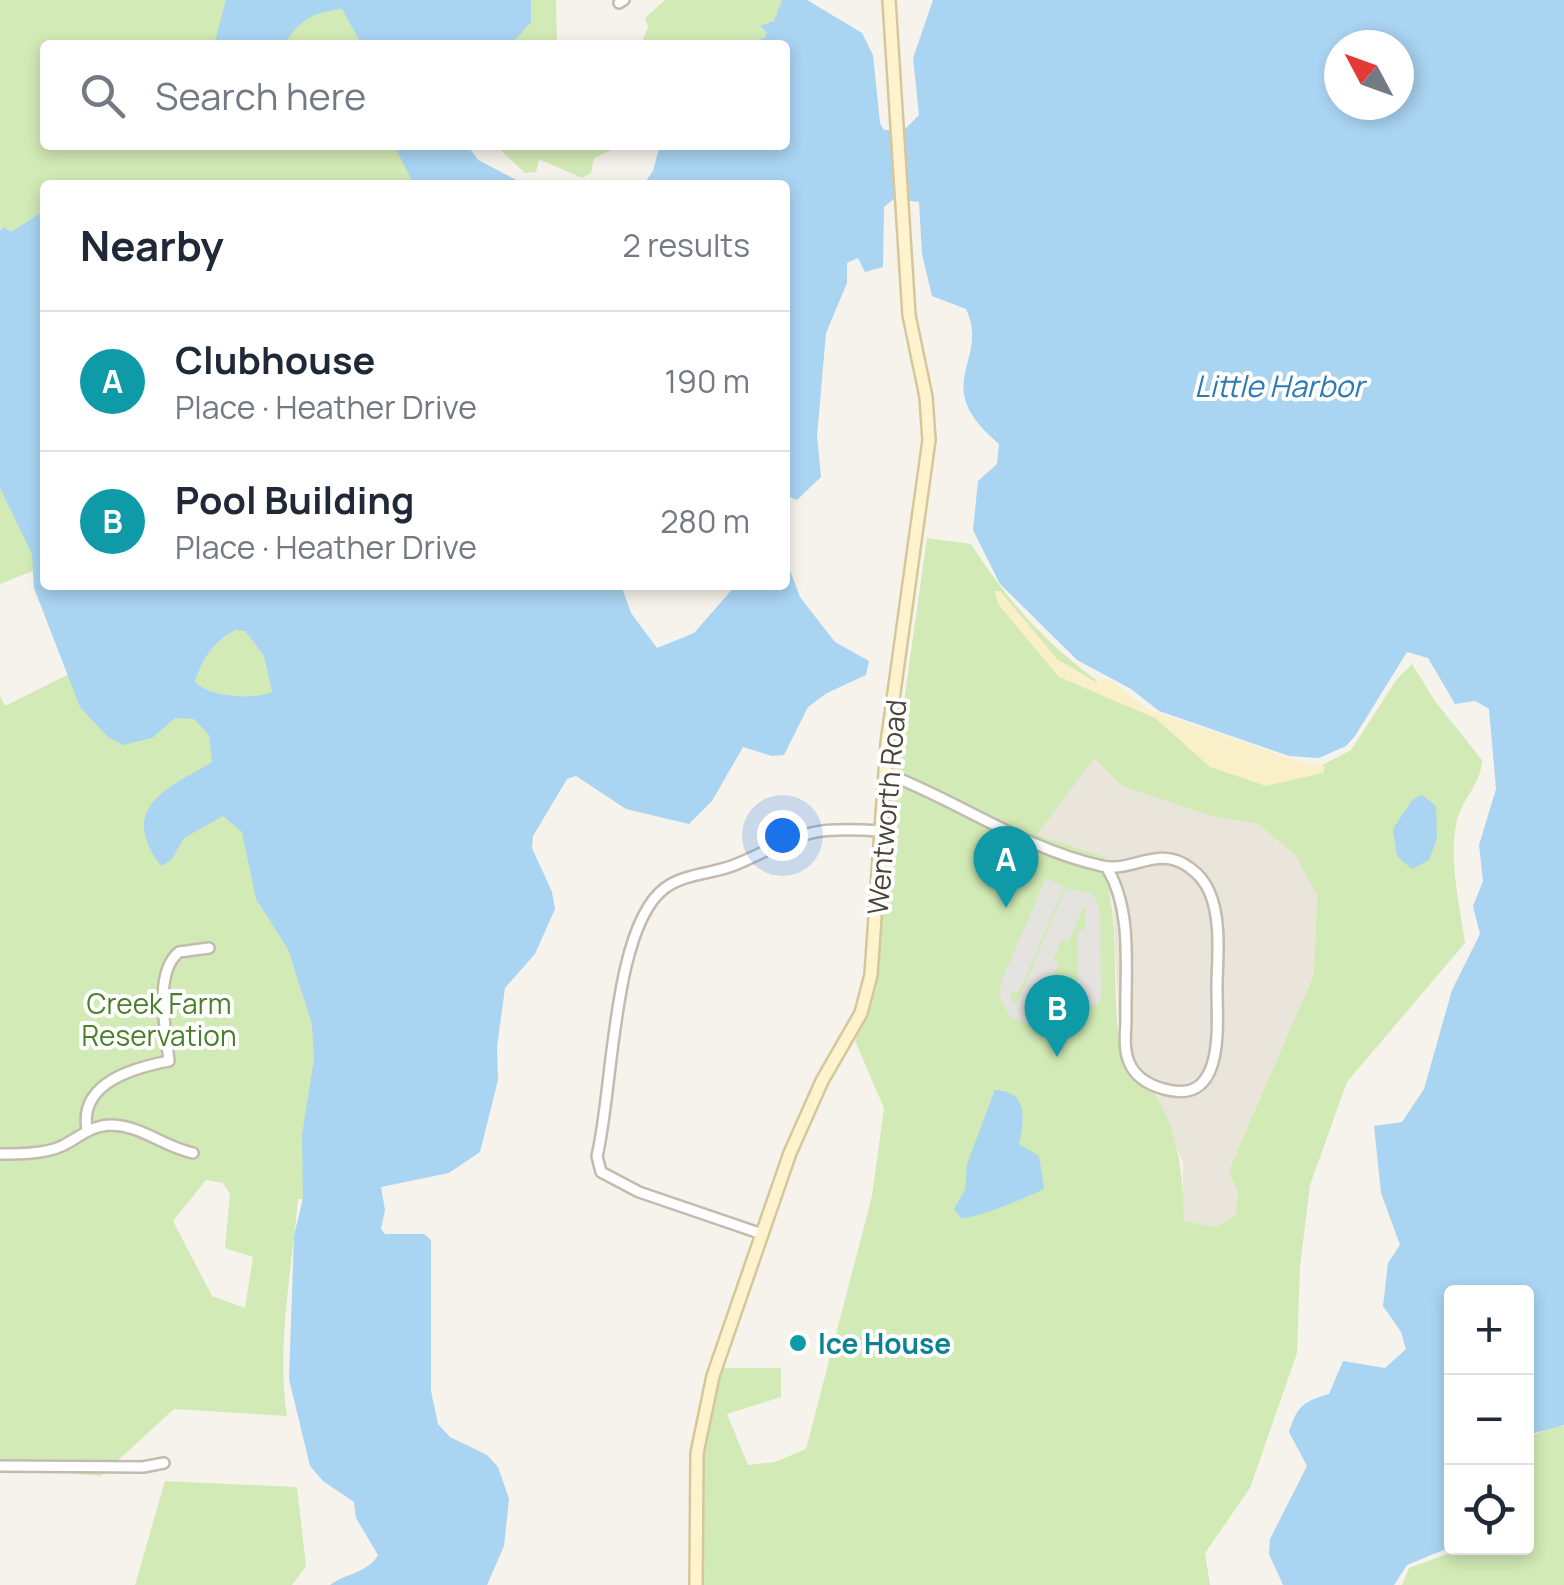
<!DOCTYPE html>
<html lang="en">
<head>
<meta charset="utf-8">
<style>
  body { margin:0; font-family:Manrope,sans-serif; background:#f2f2f3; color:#1f2937 }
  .controls { position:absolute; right:30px; bottom:30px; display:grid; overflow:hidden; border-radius:10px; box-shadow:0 5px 15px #0003 }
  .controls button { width:90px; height:90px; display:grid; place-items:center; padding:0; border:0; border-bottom:2px solid #e0e1e3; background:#fff; color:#1f2937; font:50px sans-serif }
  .compass { position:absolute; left:1324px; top:30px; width:90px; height:90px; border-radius:50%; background:#fff; box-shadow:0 5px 15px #0003; rotate:311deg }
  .you { position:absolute; left:782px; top:835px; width:35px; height:35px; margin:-25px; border:8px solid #fff; border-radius:50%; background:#1a73e8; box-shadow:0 0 0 15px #1a73e833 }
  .badge { display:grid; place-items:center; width:65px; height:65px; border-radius:50%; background:#b45309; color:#fff; font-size:32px; font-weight:700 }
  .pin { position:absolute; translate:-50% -82px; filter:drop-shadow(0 2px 5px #0008) }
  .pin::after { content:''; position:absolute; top:52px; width:35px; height:30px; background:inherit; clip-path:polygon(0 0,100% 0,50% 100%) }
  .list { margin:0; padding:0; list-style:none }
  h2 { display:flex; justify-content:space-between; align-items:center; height:130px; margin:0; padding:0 40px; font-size:42px }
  h2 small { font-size:32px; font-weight:400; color:#747a83 }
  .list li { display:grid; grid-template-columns:65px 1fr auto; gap:30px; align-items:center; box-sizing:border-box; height:140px; padding:0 40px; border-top:2px solid #e0e1e3 }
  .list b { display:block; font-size:38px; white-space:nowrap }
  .list p { margin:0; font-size:32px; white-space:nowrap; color:#747a83 }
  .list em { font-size:32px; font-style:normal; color:#747a83 }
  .icon { flex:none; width:55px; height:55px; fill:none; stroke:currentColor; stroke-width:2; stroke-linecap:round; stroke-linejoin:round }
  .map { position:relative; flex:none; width:1564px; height:1585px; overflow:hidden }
  .search { position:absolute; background:#fff; box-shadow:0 5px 15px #0003; left:40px; top:40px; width:750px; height:110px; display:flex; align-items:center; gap:25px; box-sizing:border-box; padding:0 35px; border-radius:10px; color:#747a83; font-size:38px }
  .panel { position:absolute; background:#fff; box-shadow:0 5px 15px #0003; left:40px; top:180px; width:750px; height:410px; border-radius:10px }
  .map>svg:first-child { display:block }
</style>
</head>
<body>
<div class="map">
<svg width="1564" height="1585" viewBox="0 0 1564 1585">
  <rect width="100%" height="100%" fill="#f6f3ec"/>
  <path fill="#eae5da" d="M 1094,757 L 1122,786 L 1208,815 L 1257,823 L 1296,856 L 1317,896 L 1314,974 L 1229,1170 L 1238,1195 L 1235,1216 L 1216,1227 L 1183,1221 L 1183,1163 L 1158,1096 L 1130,1076 L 1120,1047 L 1113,902 L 1099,873 L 1098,856 L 1036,835 Z"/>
  <g fill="#d2eab5" fill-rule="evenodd">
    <path d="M 0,0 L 556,0 L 557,45 L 45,45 L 45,145 L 467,145 L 478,160 L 526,185 L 45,185 L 45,380 L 10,233 L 4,227 L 0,229 Z"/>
    <path d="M 665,0 L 782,0 L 774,22 L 761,26 L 767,33 L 764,38 L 748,45 L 641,45 L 648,27 L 645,18 Z"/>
    <path d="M 495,145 L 622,145 L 594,158 L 591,173 L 582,178 L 539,159 L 536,172 L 525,173 Z"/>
    <path d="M 0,488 L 34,555 L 35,570 L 0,584 Z"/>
    <path d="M 927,538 L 971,544 C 1021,622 1074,672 1155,717 C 1198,741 1261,755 1309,772 L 1351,750 L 1397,679 L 1412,664 L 1435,701 L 1482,760 C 1481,785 1460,801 1456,825 C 1449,862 1460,906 1465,943 L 1347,1082 L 1310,1185 L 1300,1267 L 1297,1353 L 1250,1488 L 1205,1553 L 1210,1585 L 700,1585 L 705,1429 L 721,1368 L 781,1368 L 781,1397 L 727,1414 L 748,1465 L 775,1462 L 806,1449 L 872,1196 L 884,1108 L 855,1041 L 876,990 L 895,765 ZM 1094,758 L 1122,786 L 1208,815 L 1258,824 L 1296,856 L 1317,896 L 1314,974 L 1229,1170 L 1238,1195 L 1235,1215 L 1216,1227 L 1184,1221 C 1183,1178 1180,1139 1159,1100 C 1147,1077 1127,1084 1120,1046 C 1111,989 1121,931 1105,875 L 1099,873 L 1105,857 L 1037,835 Z"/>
    <path d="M 236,630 L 244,630 L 264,656 L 272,692 C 254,700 208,697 195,681 C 203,659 214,640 236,630 Z"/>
    <path d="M 69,674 L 198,700 L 239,817 L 319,1008 L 307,1200 L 298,1199 C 292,1270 276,1346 287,1416 L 174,1409 L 101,1476 L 0,1466 L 0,696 L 5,706 ZM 206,1180 L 223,1183 L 230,1194 L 225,1248 L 253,1257 L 245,1308 L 212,1296 L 173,1221 Z"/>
    <path d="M 1554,1426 L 1564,1426 L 1564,1585 L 1402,1585 L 1409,1568 L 1464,1548 L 1526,1548 L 1527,1438 Z"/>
    <path d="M 165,1481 L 297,1487 L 306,1566 L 292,1585 L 135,1585 Z"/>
  </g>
  <path fill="#f9efc9" d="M 995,591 L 1000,591 L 1057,659 L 1094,681 L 1110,679 L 1147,709 L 1312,766 L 1321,764 L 1325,767 L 1323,773 L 1266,786 L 1210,767 L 1155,718 L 1059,677 L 998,604 Z"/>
  <path fill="#e5e3e0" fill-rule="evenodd" d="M 1046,878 L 1064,887 L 1019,992 L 1011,992 L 1011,1001 L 1017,1003 L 1066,888 L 1093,894 L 1100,911 L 1101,1001 L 1048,1031 L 1010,1017 L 1000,997 L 1001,982 ZM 1080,902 L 1086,910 L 1085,930 L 1078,930 L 1078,990 L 1045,1007 L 1037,1003 L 1033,1010 L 1036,998 L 1044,997 L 1059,964 L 1053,960 L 1062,939 L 1069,941 L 1083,908 Z"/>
  <g fill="#a9d4f2" fill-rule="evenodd">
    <path d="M 226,0 L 531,0 L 531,22 L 516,39 L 497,45 L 362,45 L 342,9 C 313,12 299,20 284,45 L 214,45 Z"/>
    <path d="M 782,0 L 807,0 L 862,33 L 873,55 L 880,123 L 884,130 L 904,130 L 919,115 L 913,58 L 933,0 L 1564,0 L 1564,1425 L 1527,1435 L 1526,1292 L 1452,1292 L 1451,1547 L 1407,1565 L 1394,1585 L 1283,1585 L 1269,1554 L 1270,1539 L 1307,1466 L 1289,1432 C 1297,1406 1304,1401 1329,1394 L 1343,1361 L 1385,1368 L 1406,1349 L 1401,1332 L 1383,1306 L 1388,1263 L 1400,1245 L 1381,1193 L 1374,1126 L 1402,1122 L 1424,1089 L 1452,990 L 1480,934 L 1473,906 L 1483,881 L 1479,845 L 1496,789 L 1489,709 L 1475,701 L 1455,704 L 1428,658 L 1407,652 L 1355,736 L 1346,746 L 1319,758 L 1289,756 L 1159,711 L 1131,689 L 1077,660 L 1000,584 L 973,530 L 978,481 L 997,464 L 999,444 C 927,384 991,362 966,309 L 932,296 L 922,254 L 919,202 L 894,199 L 884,207 L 883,267 L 865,272 L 858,258 L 847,263 L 847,283 L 826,333 L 817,436 L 821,477 L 797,500 L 785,495 L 785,185 L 643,185 L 653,171 L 660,145 L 785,145 L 785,45 L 748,45 L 764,38 L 767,33 L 760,26 L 774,21 ZM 1339,45 L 1399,45 L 1399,105 L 1339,105 Z"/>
    <path d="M 394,145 L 467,145 L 478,160 L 526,185 L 414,185 Z"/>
    <path d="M 45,210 L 45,585 L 621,585 L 631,613 L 657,648 L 694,633 L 736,585 L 785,585 L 785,557 L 800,597 L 835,642 L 869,661 L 866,675 L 827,693 L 808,707 L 784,755 L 772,756 L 743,747 L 712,801 L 689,824 L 626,809 L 576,776 L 567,779 L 533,836 L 532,848 L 552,892 L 555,909 L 535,954 L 505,988 L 497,1047 L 498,1080 L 480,1152 L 449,1173 L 381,1187 L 385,1210 L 381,1229 L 385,1234 L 424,1234 L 431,1240 L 431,1391 L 438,1424 L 450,1437 L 487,1455 L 498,1467 L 509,1499 L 504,1546 L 487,1585 L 330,1585 C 346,1573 368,1573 378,1555 L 356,1518 L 354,1502 L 323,1481 L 310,1466 L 289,1379 L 294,1236 L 303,1198 L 302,1135 L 314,1059 L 312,1024 L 288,949 L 256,899 L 242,832 L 223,816 L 184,838 L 171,860 L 161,866 C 117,807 167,789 212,762 L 209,735 L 194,719 L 175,718 L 152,738 L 123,745 L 108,737 L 80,707 L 34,588 L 32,554 L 0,488 L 0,230 L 4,227 L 11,232 ZM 236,630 L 245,631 L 264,656 L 272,692 C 254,700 207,697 195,681 C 203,659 214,640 236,630 Z"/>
    <path d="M 1422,795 L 1436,806 L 1437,839 L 1429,860 L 1412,869 L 1397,856 L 1393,829 L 1413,799 Z"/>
    <path d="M 995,1090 C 1029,1091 1024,1120 1019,1144 L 1039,1156 L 1044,1189 C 1030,1196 975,1219 961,1218 L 954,1209 L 965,1190 L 967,1164 Z"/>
  </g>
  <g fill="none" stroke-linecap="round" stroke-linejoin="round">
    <defs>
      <g id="minor">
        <path d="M 619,3 L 624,0"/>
        <path d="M 885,773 C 959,801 1024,849 1102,866 C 1132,873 1159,844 1190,868 C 1197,873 1205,882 1209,891 C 1221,917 1218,954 1217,982 C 1216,1017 1229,1108 1164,1089 C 1149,1085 1135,1077 1129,1062 C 1123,1048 1126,1031 1126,1017 C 1125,968 1133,911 1107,868"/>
        <path d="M 87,1129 C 79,1083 133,1068 169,1061 C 166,1030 153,973 179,952 L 209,948"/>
        <path d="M 0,1154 C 19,1154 45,1154 62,1146 C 80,1137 91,1125 112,1125 C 142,1126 164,1147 193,1153"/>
        <path d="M 762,1234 L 639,1192 L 601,1172 L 597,1156 C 613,1092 612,927 665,888 C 685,873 714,874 737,864 C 805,834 804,826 881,831"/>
        <path d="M 0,1466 L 143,1467 L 164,1463"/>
      </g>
      <path id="secondary" d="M 696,1585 L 697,1453 L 713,1376 L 790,1153 L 822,1081 L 861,1013 L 871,975 L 887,743 L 929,440 L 926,397 L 909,315 L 889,0"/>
    </defs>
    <use href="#minor" stroke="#c2bbae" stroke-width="14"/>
    <use href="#secondary" stroke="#d6c79b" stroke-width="16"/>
    <use href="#minor" stroke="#fff" stroke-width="9"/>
    <use href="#secondary" stroke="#fff3cd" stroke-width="11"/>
  </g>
  <circle fill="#0f9aa8" stroke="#fff" stroke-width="4" cx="798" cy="1343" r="10"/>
  <g text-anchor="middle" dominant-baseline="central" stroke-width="8" stroke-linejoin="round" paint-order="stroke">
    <g font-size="28" fill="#4b4439" stroke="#fff">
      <text transform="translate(886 807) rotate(-85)">Wentworth Road</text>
    </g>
    <g font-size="28" fill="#4a7f2a" stroke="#fff">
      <text x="159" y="1003">Creek Farm<tspan x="159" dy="32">Reservation</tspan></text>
    </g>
    <g font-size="28" font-weight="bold" fill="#0d838f" stroke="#fff" text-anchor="start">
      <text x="818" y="1343">Ice House</text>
    </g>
    <g font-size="30" font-style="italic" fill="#2e7ab2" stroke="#fff">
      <text x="1279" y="385">Little Harbor</text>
    </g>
  </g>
</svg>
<div class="controls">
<button>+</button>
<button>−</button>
<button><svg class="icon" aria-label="locate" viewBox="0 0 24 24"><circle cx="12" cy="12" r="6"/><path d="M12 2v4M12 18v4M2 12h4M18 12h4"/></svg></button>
</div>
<svg class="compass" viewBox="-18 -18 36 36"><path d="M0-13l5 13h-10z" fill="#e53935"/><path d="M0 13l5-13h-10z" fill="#747a83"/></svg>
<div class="you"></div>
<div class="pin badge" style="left:1006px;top:908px;background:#0f9aa8">A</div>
<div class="pin badge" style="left:1057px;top:1057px;background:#0f9aa8">B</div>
<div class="search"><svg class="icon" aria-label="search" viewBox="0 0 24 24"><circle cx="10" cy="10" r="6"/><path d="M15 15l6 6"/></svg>Search here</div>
<section class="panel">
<h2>Nearby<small>2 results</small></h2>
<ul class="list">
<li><span class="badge" style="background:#0f9aa8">A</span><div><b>Clubhouse</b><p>Place · Heather Drive</p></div><em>190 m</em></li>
<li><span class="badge" style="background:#0f9aa8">B</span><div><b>Pool Building</b><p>Place · Heather Drive</p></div><em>280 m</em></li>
</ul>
</section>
</div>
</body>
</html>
